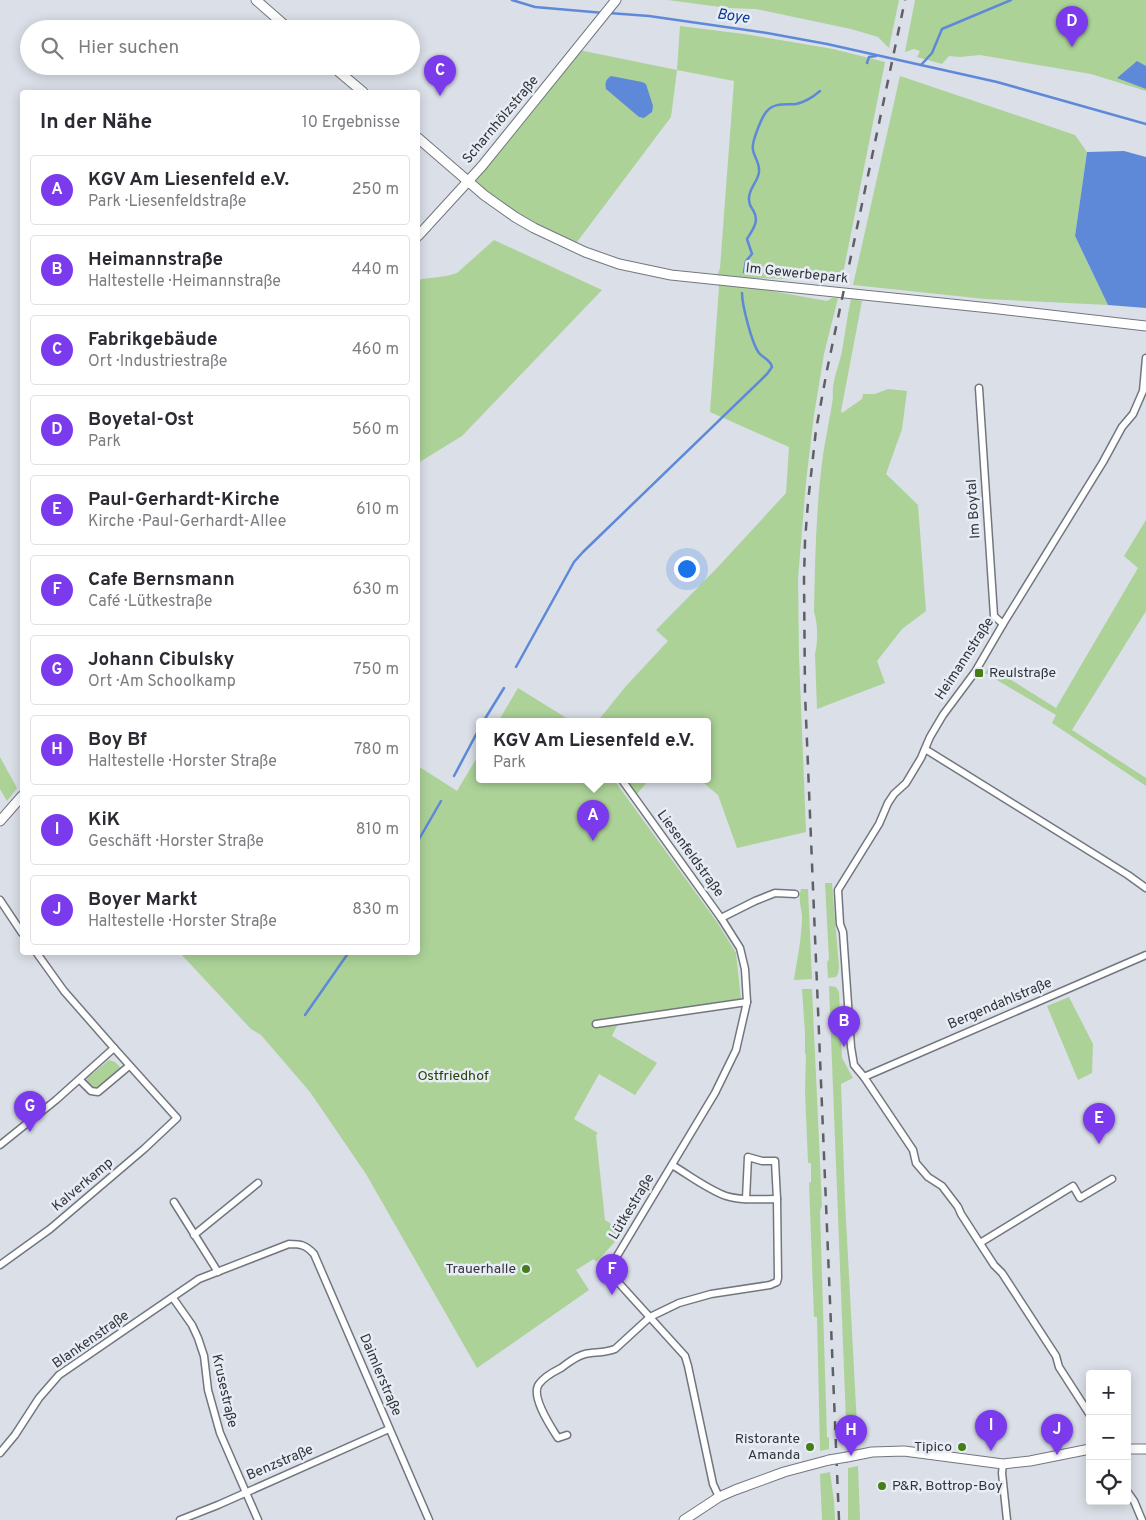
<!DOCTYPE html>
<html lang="de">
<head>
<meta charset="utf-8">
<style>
  body { margin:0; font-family:Overpass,sans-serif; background:#f7f7f7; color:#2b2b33 }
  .controls { position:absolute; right:15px; bottom:15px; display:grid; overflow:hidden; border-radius:5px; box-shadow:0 2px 12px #0003 }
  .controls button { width:45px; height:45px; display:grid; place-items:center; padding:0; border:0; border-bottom:1px solid #e1e1e2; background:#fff; color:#2b2b33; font:25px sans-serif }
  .you { position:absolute; left:686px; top:568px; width:18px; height:18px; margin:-12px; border:4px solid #fff; border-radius:50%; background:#1a73e8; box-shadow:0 0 0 8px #1a73e833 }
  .badge { display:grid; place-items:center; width:32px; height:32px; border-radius:50%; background:#7c3aed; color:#fff; font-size:16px; font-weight:700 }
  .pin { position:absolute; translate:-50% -41px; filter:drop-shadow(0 1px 2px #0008) }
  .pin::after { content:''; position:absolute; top:26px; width:18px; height:15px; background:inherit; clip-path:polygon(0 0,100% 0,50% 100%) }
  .popup { position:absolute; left:476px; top:718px; width:235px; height:65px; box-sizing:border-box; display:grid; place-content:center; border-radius:5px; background:#fff; filter:drop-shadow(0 1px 4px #0005); font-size:16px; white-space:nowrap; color:#7c7c81 }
  .popup b { font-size:19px; color:#2b2b33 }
  .popup::after { content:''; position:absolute; left:50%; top:100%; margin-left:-10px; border:10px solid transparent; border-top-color:#fff }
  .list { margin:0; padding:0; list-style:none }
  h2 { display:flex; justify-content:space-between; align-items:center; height:65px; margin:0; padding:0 20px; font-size:21px }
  h2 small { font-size:16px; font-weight:400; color:#7c7c81 }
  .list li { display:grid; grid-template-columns:32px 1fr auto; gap:15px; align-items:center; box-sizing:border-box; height:70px; margin:0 10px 10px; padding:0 10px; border:1px solid #e1e1e2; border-radius:5px }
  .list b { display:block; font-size:19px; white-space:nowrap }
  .list p { margin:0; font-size:16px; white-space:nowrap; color:#7c7c81 }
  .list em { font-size:16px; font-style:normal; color:#7c7c81 }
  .icon { flex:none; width:28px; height:28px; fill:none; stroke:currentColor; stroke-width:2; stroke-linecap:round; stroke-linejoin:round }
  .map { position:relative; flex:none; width:1146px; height:1520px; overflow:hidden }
  .search { position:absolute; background:#fff; box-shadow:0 2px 12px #0003; left:20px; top:20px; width:400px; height:55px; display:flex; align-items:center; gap:12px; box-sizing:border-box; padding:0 18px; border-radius:28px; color:#7c7c81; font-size:19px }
  .panel { position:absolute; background:#fff; box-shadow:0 2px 12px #0003; left:20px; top:90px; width:400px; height:865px; border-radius:5px }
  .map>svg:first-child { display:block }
</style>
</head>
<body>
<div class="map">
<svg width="1146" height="1520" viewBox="0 0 1146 1520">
  <rect width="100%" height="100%" fill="#dadfe8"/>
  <g fill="#acd298">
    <path d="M 668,0 L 899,0 L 889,48 L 878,37 L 851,29 L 756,9 L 728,8 Z"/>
    <path d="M 915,0 L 1146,0 L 1146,91 L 1091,74 L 980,55 L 960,57 L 949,56 L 942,64 L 917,57 L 920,51 L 914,49 L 905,52 Z"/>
    <path d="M 680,26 L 744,34 L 833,49 L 885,62 L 841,284 L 837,284 L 833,280 L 717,277 L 720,268 L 734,81 L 677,70 L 671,117 L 574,246 L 535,228 L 470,180 L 579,50 L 677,70 Z"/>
    <path d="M 900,76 L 1075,135 L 1087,152 L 1075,236 L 1108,305 L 985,299 L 853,285 Z"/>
    <path d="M 494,240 L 602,290 L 462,436 L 418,463 L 418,280 C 431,277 444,278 457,273 Z"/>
    <path d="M 716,281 L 827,301 L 832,298 L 838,298 L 824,354 L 814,415 L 806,482 L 798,579 L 799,656 L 806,832 L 737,848 L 718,795 L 700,780 L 707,780 L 707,722 L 597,722 L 626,686 L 668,641 L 656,630 L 717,568 L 786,493 L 789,447 L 710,412 L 719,287 Z"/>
    <path d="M 851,299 L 862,301 L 841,411 L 842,413 L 862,399 L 863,394 L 875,394 L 888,389 L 907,391 L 902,429 L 886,474 L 918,505 L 926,611 L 902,629 L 877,661 L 885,683 L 817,709 L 815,654 C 818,642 818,624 814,612 C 815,560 816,507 823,455 C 826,436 830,417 833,398 C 831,382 839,367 842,351 C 845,334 847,317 851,299 Z"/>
    <path d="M 1146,520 L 1146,611 L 1072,730 L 1146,778 L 1146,786 L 1052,723 L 1056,715 L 985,673 L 989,666 L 1056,708 L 1138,568 L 1124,556 Z"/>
    <path d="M 518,688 L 568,719 L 571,722 L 498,722 Z"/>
    <path d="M 479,754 L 479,780 L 614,780 L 717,922 L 736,953 L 741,999 L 621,1017 L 612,1036 L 657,1063 L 635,1095 L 599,1074 L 574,1119 L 598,1133 L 596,1135 L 605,1220 L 622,1231 L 613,1244 L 596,1262 L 594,1259 L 576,1270 L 589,1290 L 477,1368 L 366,1174 L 310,1092 L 261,1035 L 251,1029 L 180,953 L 418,952 L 418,766 L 457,791 Z"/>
    <path d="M 0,757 L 17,788 L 7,801 L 0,789 Z"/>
    <path d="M 625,780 L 649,780 L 636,795 Z"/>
    <path d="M 825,883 L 832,883 L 839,967 L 838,974 L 836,977 L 828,978 L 827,963 L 829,959 Z"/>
    <path d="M 801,889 L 808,889 L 812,979 L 794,980 C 797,959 802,938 802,916 C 801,906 798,899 801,889 Z"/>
    <path d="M 829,986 L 836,987 L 839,992 L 842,1058 L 853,1078 L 841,1084 L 845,1201 L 858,1444 L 847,1446 Z"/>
    <path d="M 802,989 L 812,989 L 822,1206 L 820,1211 L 827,1437 L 829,1438 L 829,1449 L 820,1451 L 817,1317 L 814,1317 L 809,1183 L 811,1182 L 811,1163 L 808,1163 L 805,1091 L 806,1054 L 805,1054 L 805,1034 Z"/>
    <path d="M 1069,997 L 1093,1044 L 1092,1073 L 1078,1080 L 1047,1006 Z"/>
    <path d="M 109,1060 L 115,1062 L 121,1068 L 98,1088 L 92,1089 L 86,1081 L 87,1078 Z"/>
    <path d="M 858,1466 L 860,1520 L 848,1520 L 848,1468 Z"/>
    <path d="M 830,1472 L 834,1501 L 835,1520 L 822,1520 L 820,1474 Z"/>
  </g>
  <g fill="#5e89d8">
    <path d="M 1137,61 L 1146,66 L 1146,89 L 1117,78 Z"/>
    <path d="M 611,76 L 642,82 L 646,84 L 653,106 L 652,112 L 644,118 L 639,117 L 606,89 C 605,83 605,80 611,76 Z"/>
    <path d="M 1124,151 L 1146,157 L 1146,308 L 1108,305 L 1075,236 L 1087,152 Z"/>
  </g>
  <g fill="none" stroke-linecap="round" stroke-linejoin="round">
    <g stroke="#5e89d8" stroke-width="2.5">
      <path d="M 512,0 L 535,7 L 604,13"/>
      <path d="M 609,13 L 649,16 L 767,33 L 827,44 L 997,82 L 1146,124"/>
      <path d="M 867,63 L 869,57 L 876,56"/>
      <path d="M 921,65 L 932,53 L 942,29 L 1011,0"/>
      <path d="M 744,272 L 746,261 L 752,254 L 747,239 C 753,229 760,221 753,210 C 751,207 749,205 749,200 C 748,189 758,182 759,172 C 760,163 754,157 753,150 C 751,143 762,116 767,111 C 775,102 786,105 796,104 C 806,102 813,97 820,91"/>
      <path d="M 516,667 L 574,562 L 583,552 L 767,374 L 772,367 C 770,359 764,359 759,353 C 752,344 742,305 742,293"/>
      <path d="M 483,722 L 504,688"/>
      <path d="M 454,776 L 479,729"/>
      <path d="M 418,841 L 441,801"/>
      <path d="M 305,1015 L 349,952"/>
    </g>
    <defs>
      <g id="minor">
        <path d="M 979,388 L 994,616 L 1003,624"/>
        <path d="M 925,749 L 1128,875 L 1146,888"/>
        <path d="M 622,780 L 721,918 L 755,901 L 775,893 L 795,894"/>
        <path d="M 0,900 L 22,933"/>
        <path d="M 596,1024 L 747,1002"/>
        <path d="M 864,1077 L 1146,955"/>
        <path d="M 80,1080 L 91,1091 L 98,1092 L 129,1066"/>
        <path d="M 0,1145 L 56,1100 L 114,1048 L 64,991 L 36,952"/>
        <path d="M 746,1199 L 748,1157 L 762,1161 L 775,1161 L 777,1199"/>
        <path d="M 174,1202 L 218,1272"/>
        <path d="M 194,1235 L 258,1183"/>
        <path d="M 980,1243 L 1073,1186 L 1080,1198 L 1112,1179"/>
        <path d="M 0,1265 L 50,1229 L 144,1149 L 177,1118 L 114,1048"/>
        <path d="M 173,1298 L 192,1325 L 198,1338 L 204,1356 L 208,1390 L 220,1433 L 258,1520"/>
        <path d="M 1090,1415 L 1059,1367 L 1056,1356 L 1002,1273 L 994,1265 L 961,1214 L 958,1207 L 942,1186 L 928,1177 L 916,1163 L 913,1150 L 864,1077 L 854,1065 L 851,1047 L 843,932 L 840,924 L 838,890 L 879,824 L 888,803 L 894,794 L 906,783 L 921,758 L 930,737 L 943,715 L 975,672 L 1003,624 L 1103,462 L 1122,427 L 1133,414 L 1143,391 L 1146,358"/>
        <path d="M 567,1435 L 558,1438 C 551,1427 530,1396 539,1384 C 544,1377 553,1372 561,1368 C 568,1363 576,1356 585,1354 C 595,1352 605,1353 615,1349 L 650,1317 L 679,1303 L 711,1294 L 770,1285 L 777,1282 L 778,1278 L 777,1199 C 760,1199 742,1201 726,1196 C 707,1189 689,1175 672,1165"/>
        <path d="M 0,1453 L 15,1435 L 39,1398 L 59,1375 L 199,1279 L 289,1244 C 301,1244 306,1245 314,1254 L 429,1520"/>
        <path d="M 1003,1464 L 1002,1473 L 1007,1520"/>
        <path d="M 1127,1491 L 1134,1501 L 1142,1520"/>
        <path d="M 719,1497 L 713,1484 L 688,1366 L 685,1356 L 608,1271 L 715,1093 L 736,1050 L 747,1002 L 745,969 L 740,948 L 721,918"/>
        <path d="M 180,1520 L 218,1505 L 389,1429"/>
      </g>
      <g id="tertiary">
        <path d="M 256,0 L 289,29"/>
        <path d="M 332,66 L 363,92"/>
        <path d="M 418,138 L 484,195 L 515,217 L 534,228 L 585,252 L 619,264 L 671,275 L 990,308 L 1146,326"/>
      </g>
      <g id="secondary">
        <path d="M 418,236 L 482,166 L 616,0"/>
        <path d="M 0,821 L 22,796"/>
        <path d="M 1127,1449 L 1146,1449"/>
        <path d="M 847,1457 L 872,1452 L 904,1451 L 1003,1464 L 1030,1461 L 1090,1449"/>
        <path d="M 684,1520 L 719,1497 L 735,1490 L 784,1472 L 829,1460"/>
      </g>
    </defs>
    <use href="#minor" stroke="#72777f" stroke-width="9"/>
    <use href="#tertiary" stroke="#72777f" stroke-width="11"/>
    <use href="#secondary" stroke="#72777f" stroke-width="11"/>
    <use href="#minor" stroke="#fff" stroke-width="6"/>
    <use href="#tertiary" stroke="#fff" stroke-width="9"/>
    <use href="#secondary" stroke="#fff" stroke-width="9"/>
    <path stroke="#5e6066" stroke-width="2.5" stroke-dasharray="9 9" stroke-linecap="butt" d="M 839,1520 L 805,693 L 804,579 L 805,541 L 808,502 L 816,430 L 827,370 L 905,0"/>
    <defs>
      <path id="secondary-bridge" d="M 829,1460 L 847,1457"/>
    </defs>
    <use href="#secondary-bridge" stroke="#72777f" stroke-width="11" stroke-linecap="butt"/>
    <use href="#secondary-bridge" stroke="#fff" stroke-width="9"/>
  </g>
  <g fill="#457e17" stroke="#e7ecf5" stroke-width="2">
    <rect x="974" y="668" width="10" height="10" rx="2.5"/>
    <circle cx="526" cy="1269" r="5"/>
    <circle cx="810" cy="1447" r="5"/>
    <circle cx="962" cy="1447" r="5"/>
    <circle cx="882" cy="1486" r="5"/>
  </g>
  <g text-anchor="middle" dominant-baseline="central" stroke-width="5" stroke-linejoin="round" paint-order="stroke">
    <g font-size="14" fill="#333539" stroke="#e7ecf5">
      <text transform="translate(501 120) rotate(-50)">Scharnhölzstraße</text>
      <text transform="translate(797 274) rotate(6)">Im Gewerbepark</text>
      <text transform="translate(974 509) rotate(-94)">Im Boytal</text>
      <text transform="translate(965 659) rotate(-57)">Heimannstraße</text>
      <text transform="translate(690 854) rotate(54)">Liesenfeldstraße</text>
      <text transform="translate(1000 1004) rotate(-23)">Bergendahlstraße</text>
      <text transform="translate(83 1185) rotate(-40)">Kalverkamp</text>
      <text transform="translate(632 1207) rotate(-59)">Lütkestraße</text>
      <text transform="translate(91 1340) rotate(-35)">Blankenstraße</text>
      <text transform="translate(380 1375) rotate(67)">Daimlerstraße</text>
      <text transform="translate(224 1391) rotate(77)">Krusestraße</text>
      <text transform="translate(280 1463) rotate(-23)">Benzstraße</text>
    </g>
    <g font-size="14" fill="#333539" stroke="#e7ecf5" text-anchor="end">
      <text x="989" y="673" text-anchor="start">Reulstraße</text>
      <text x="516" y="1269">Trauerhalle</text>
      <text x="800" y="1439">Ristorante<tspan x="800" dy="16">Amanda</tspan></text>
      <text x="952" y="1447">Tipico</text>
      <text x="892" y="1486" text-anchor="start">P&amp;R, Bottrop-Boy</text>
    </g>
    <g font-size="14" fill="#214304" stroke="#e7ecf5">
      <text x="453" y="1076">Ostfriedhof</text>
    </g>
    <g font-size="15" font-style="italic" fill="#083894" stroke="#e7ecf5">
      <text transform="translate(733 17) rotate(8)">Boye</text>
    </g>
  </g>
</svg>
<div class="controls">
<button>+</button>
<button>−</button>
<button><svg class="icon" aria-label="locate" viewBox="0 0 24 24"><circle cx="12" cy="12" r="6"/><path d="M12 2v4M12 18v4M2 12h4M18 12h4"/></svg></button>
</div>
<div class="you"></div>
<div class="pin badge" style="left:593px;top:841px">A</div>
<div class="popup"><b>KGV Am Liesenfeld e.V.</b>Park</div>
<div class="pin badge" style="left:844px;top:1047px">B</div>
<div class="pin badge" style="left:440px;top:96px">C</div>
<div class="pin badge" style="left:1072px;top:47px">D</div>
<div class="pin badge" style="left:1099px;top:1144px">E</div>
<div class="pin badge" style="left:612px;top:1295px">F</div>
<div class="pin badge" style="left:30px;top:1132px">G</div>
<div class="pin badge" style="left:851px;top:1456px">H</div>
<div class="pin badge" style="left:991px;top:1451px">I</div>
<div class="pin badge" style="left:1057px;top:1455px">J</div>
<div class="search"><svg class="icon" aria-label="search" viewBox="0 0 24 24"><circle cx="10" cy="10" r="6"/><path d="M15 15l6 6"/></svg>Hier suchen</div>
<section class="panel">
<h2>In der Nähe<small>10 Ergebnisse</small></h2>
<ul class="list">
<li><span class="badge">A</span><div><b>KGV Am Liesenfeld e.V.</b><p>Park · Liesenfeldstraße</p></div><em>250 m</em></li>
<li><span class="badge">B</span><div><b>Heimannstraße</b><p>Haltestelle · Heimannstraße</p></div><em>440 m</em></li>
<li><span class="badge">C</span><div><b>Fabrikgebäude</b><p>Ort · Industriestraße</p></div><em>460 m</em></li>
<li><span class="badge">D</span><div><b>Boyetal-Ost</b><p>Park</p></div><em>560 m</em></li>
<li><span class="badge">E</span><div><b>Paul-Gerhardt-Kirche</b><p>Kirche · Paul-Gerhardt-Allee</p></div><em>610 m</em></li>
<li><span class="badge">F</span><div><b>Cafe Bernsmann</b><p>Café · Lütkestraße</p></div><em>630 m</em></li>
<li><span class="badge">G</span><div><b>Johann Cibulsky</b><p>Ort · Am Schoolkamp</p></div><em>750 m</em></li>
<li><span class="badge">H</span><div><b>Boy Bf</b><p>Haltestelle · Horster Straße</p></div><em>780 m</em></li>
<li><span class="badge">I</span><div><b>KiK</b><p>Geschäft · Horster Straße</p></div><em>810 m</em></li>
<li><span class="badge">J</span><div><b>Boyer Markt</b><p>Haltestelle · Horster Straße</p></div><em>830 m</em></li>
</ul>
</section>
</div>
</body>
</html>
